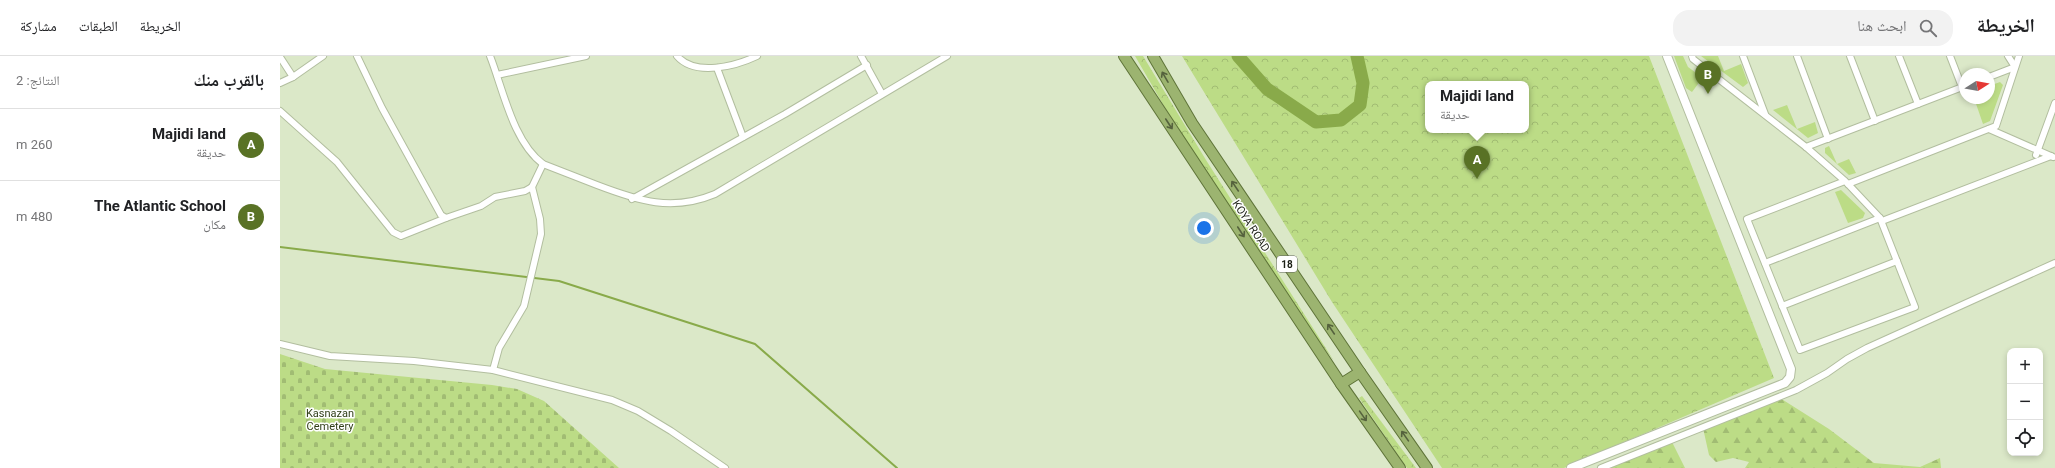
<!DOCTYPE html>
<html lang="ar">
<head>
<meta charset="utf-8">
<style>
  body { margin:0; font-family:Roboto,"Noto Naskh Arabic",sans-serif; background:#f2f2f2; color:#202124; direction:rtl }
  .controls { position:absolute; right:12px; bottom:12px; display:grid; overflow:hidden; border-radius:8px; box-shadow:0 2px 6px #0003 }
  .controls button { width:36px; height:36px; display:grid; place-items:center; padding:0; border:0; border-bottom:1px solid #e0e0e0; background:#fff; color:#202124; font:20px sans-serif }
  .compass { position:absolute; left:1679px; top:12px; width:36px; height:36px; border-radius:50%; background:#fff; box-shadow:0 2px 6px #0003; rotate:79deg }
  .you { position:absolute; left:924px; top:172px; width:14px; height:14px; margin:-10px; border:3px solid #fff; border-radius:50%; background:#1a73e8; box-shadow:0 0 0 6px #1a73e833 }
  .badge { display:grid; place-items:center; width:26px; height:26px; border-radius:50%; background:#597225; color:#fff; font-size:13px; font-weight:700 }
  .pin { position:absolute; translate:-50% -33px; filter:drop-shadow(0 1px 2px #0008) }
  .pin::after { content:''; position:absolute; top:21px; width:14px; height:12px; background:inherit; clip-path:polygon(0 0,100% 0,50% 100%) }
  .popup { position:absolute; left:1145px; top:25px; width:104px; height:52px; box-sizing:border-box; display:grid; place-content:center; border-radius:8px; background:#fff; filter:drop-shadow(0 1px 3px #0005); font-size:13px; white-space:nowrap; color:#757577 }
  .popup b { font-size:15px; color:#202124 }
  .popup::after { content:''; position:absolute; left:50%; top:100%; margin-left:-8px; border:8px solid transparent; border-top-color:#fff }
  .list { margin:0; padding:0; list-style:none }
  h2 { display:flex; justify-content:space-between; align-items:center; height:52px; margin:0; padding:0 16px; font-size:17px }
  h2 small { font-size:13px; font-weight:400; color:#757577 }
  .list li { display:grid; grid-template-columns:26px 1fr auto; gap:12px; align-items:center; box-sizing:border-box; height:72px; padding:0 16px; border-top:1px solid #e0e0e0 }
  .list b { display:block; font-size:15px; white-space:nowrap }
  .list p { margin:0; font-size:13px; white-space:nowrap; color:#757577 }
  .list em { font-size:13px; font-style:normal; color:#757577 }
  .icon { flex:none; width:22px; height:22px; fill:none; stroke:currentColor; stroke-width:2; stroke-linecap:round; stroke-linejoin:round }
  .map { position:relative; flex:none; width:1775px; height:412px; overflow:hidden; direction:ltr }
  header { display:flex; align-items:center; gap:24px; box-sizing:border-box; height:56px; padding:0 20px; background:#fff; border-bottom:1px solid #e0e0e0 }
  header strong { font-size:19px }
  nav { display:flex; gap:22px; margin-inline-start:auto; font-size:14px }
  .search { width:280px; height:36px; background:#f2f2f2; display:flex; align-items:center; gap:10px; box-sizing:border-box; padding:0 14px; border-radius:16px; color:#757577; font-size:15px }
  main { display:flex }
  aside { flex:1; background:#fff }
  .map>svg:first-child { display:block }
</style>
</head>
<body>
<header>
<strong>الخريطة</strong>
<div class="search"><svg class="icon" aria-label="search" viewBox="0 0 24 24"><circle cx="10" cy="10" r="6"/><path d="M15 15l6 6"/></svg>ابحث هنا</div>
<nav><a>الخريطة</a><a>الطبقات</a><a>مشاركة</a></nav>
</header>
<main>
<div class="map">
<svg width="1775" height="412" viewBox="0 0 1775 412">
  <defs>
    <pattern id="forest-firs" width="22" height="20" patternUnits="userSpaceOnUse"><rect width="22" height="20" fill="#bcdc86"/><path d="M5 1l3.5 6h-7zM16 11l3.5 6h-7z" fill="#a1bc73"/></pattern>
    <pattern id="cemetery-stones" width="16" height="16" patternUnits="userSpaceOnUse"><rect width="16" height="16" fill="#bcdc86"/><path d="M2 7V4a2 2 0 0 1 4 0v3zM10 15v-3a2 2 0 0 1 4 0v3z" fill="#a1bc73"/></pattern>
    <pattern id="park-crowns" width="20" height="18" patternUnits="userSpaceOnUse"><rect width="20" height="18" fill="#bcdc86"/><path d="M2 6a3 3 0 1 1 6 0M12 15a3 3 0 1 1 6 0" fill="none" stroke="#a1bc73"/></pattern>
  </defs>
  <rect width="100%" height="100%" fill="#dbe8c8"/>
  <g fill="#bcdc86">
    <path d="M 1394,0 L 1403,0 L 1408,11 L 1430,27 L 1424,29 L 1425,26 L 1421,24 L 1412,36 L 1406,32 Z"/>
    <path d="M 1421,0 L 1438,0 L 1444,15 L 1461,8 L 1468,27 L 1463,31 Z"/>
    <path d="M 1720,26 L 1723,29 L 1710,65 L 1703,68 L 1694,42 L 1709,42 L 1709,30 Z"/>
    <path d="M 1507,49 L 1517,73 L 1535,66 L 1538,77 L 1528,82 L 1493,54 Z"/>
    <path d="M 1549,90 L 1557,108 L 1569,103 L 1576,117 L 1569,119 L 1545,97 L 1545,92 Z"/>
    <path d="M 1561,134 L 1585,157 L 1583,162 L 1568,167 L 1555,136 Z"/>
  </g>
  <g fill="url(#forest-firs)">
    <path d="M 1500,342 L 1549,373 L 1594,407 L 1640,411 L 1660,402 L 1661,412 L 1465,412 L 1469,406 L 1453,402 L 1436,406 L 1429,399 L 1423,372 Z"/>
    <path d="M 1392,386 L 1405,412 L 1325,412 Z"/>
  </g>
  <path fill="url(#cemetery-stones)" d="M 0,298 L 45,313 L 212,329 L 237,333 L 264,345 L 339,412 L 0,412 Z"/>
  <g fill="url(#park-crowns)" fill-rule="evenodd">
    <path d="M 855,0 L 863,0 L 926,104 L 1054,305 L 987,217 L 928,126 Z"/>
    <path d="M 902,0 L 1369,0 L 1494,322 L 1284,412 L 1162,412 L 1052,246 ZM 1148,28 L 1246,28 L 1246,74 L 1148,74 Z"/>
    <path d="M 1082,340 L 1136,412 L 1127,412 L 1079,342 Z"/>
  </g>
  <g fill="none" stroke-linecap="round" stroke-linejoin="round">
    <path stroke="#89aa4a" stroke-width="2" d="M 0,191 L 279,225 L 475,288 L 617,412"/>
    <path stroke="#89aa4a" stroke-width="13" d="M 958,0 L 987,33 L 1036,66 L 1061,64 L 1080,49 L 1083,27 L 1077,0"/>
    <defs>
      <g id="minor">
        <path d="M 77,0 L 102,52 L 161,159 L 166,162 L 201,150 L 215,141 L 245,135 L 252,131 L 263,108"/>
        <path d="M 210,0 C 223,33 233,86 263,108 C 281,115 299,122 317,129 C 359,145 392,156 435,138 L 667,0"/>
        <path d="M 397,0 C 415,21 456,10 477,0"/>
        <path d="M 581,0 L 602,38"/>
        <path d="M 1412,0 L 1413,3 L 1526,91 L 1565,125 L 1568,128 L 1600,162 L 1635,251 L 1520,294 L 1467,163 L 1565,125"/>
        <path d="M 1463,0 L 1485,58"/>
        <path d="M 1517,0 L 1548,83"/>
        <path d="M 1570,0 L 1595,65"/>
        <path d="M 1619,0 L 1638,48"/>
        <path d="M 1670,0 L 1682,31"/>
        <path d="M 1728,0 L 1735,11"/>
        <path d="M 0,1 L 13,21"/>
        <path d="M 437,12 L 463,81"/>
        <path d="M 217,19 L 306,0"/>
        <path d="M 1709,21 L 1735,11"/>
        <path d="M 0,27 L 13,21 L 43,0"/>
        <path d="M 0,55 L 57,106 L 113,176 L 121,180 L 166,162"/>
        <path d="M 1709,73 L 1773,101"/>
        <path d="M 1526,91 L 1685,30"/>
        <path d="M 1756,99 L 1775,47"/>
        <path d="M 1568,128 L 1716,70 L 1739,0"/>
        <path d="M 352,143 L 505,58 L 587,9"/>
        <path d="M 1602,165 L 1771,100"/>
        <path d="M 1485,207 L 1600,162"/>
        <path d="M 1502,250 L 1617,205"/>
        <path d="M 0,288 L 50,300 L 134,305 L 213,314 L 332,344 L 358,355 L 391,375 L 445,412"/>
        <path d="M 213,314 L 219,292 L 244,250 L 261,178 L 260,163 L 252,131"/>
        <path d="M 1321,412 L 1516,334 L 1547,317 L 1567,303 L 1587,292 L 1775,207"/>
      </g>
      <path id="tertiary" d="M 1291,412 L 1505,327 L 1510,321 L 1511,313 L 1387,0"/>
      <g id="trunk">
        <path d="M 844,0 L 1061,328 L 1120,412"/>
        <path d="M 873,0 L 912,67 L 1080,316 L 1147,412"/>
        <path d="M 1061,328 L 1080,316"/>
      </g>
    </defs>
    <use href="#minor" stroke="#b2be9f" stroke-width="8"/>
    <use href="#tertiary" stroke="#b2be9f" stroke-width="10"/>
    <use href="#trunk" stroke="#5f7439" stroke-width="12"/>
    <use href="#minor" stroke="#fff" stroke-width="6"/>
    <use href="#tertiary" stroke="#fff" stroke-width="8"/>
    <use href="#trunk" stroke="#9cb470" stroke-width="10"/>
  </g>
  <defs><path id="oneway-shaft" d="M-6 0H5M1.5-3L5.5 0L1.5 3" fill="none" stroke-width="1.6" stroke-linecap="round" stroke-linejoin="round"/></defs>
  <g stroke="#55623d">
    <use href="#oneway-shaft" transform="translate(885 21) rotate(-120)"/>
    <use href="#oneway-shaft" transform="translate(889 68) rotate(57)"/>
    <use href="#oneway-shaft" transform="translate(955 130) rotate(-124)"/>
    <use href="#oneway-shaft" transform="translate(961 176) rotate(57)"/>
    <use href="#oneway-shaft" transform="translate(1051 273) rotate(-124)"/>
    <use href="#oneway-shaft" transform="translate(1083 360) rotate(55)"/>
    <use href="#oneway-shaft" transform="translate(1125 380) rotate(-125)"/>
  </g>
  <g text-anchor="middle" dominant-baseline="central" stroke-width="3" stroke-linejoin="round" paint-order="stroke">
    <rect fill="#fff" stroke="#5f625a" stroke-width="1" x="997" y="200" width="20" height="16" rx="3"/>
    <g font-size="10" font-weight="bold" fill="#1b1f14">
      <text x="1007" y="208">18</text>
    </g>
    <g font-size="11" fill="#1b1f14" stroke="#fff">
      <text transform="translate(971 170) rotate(57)">KOYA ROAD</text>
    </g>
    <g font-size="11" fill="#313f18" stroke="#fff">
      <text x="50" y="357">Kasnazan<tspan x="50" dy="13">Cemetery</tspan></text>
    </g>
  </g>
</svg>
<div class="controls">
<button>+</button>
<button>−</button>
<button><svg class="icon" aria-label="locate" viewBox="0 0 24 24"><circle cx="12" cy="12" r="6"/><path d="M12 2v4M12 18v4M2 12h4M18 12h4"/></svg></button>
</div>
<svg class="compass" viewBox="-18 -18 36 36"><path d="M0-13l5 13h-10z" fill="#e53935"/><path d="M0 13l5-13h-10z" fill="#757577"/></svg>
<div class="you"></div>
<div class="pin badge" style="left:1197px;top:123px">A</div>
<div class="popup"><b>Majidi land</b>حديقة</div>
<div class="pin badge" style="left:1428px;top:38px">B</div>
</div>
<aside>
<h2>بالقرب منك<small>النتائج: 2</small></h2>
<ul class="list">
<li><span class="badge">A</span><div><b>Majidi land</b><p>حديقة</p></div><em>260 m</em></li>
<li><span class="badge">B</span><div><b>The Atlantic School</b><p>مكان</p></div><em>480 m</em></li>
</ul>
</aside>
</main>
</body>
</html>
